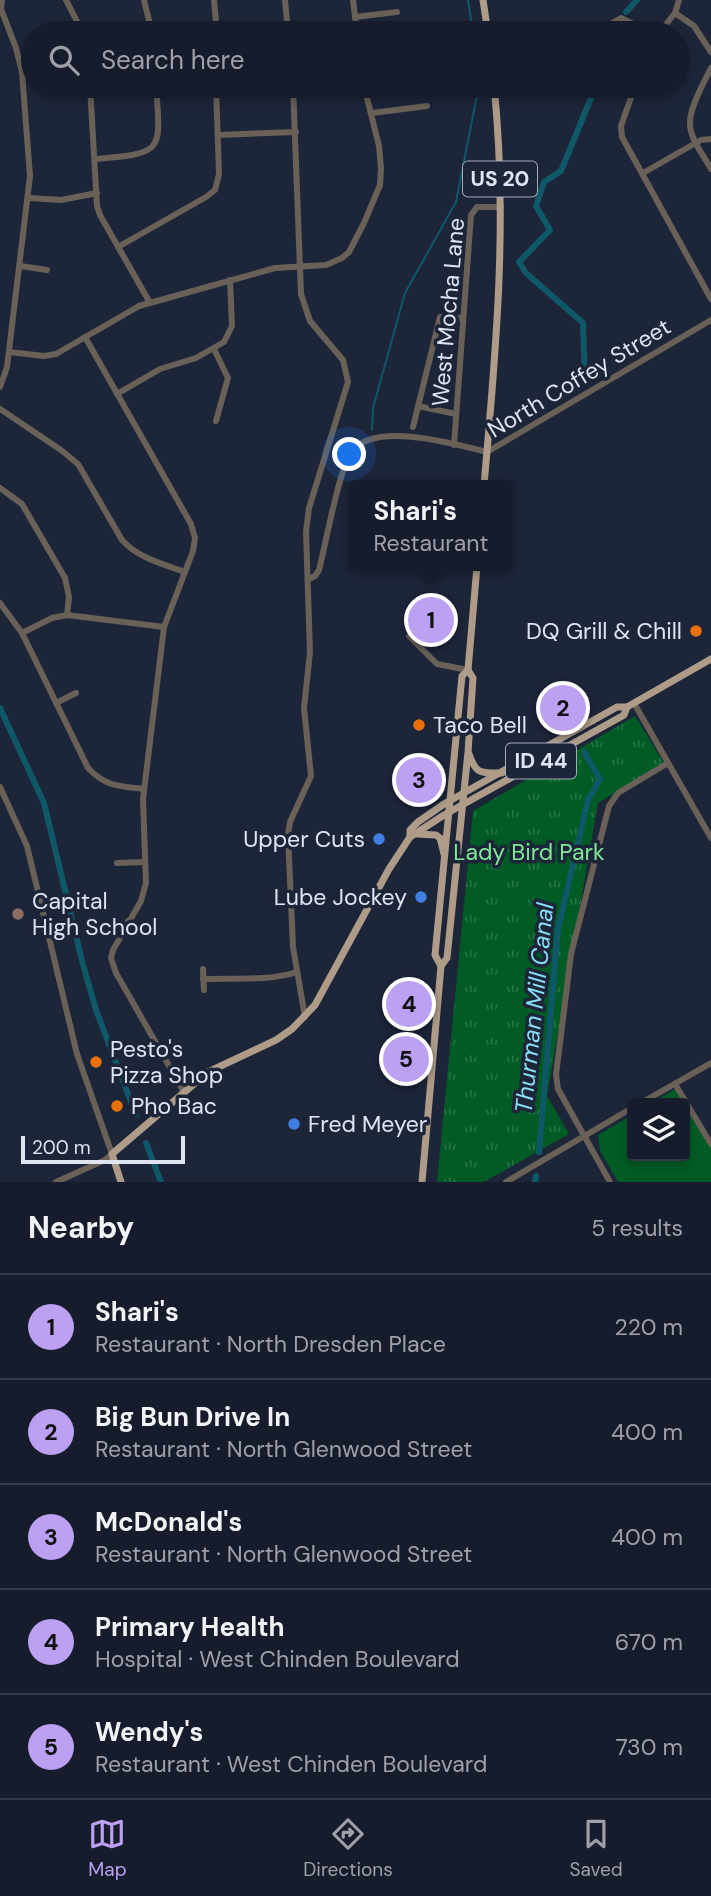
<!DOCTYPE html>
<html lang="en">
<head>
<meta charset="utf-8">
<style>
  body { margin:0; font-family:"DM Sans",sans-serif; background:#1f2533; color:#f1f3f6 }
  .controls { position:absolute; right:21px; bottom:21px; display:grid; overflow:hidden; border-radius:7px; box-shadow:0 4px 10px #0003 }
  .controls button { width:63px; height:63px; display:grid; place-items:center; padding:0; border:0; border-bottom:2px solid #353a47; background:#161c2b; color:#f1f3f6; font:35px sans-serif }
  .scale { position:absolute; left:21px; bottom:18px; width:164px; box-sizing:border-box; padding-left:7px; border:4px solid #dee4f2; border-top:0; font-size:19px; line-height:24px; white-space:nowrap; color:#dee4f2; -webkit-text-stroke:5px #1d2539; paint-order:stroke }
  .you { position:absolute; left:350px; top:455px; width:24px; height:24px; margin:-18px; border:5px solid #fff; border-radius:50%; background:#1a73e8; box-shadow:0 0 0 10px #1a73e833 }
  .badge { display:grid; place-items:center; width:46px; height:46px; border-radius:50%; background:#bca0f2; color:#111; font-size:23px; font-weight:700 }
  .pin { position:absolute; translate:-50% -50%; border:4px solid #fff; box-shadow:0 2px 7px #0006 }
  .popup { position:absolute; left:349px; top:480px; width:164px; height:91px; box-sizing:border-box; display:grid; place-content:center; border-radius:7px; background:#161c2b; filter:drop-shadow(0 2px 5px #0005); font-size:23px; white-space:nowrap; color:#9ea1a9 }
  .popup b { font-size:26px; color:#f1f3f6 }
  .popup::after { content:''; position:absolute; left:50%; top:100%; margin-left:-14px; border:14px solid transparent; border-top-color:#161c2b }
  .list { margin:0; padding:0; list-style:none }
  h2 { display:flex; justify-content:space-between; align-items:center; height:91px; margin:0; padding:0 28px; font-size:30px }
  h2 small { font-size:23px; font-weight:400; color:#9ea1a9 }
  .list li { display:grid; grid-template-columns:46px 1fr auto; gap:21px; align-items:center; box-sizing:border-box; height:105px; padding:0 28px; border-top:2px solid #353a47 }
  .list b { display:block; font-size:26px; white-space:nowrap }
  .list p { margin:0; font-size:23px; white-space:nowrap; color:#9ea1a9 }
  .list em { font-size:23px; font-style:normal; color:#9ea1a9 }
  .icon { flex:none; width:38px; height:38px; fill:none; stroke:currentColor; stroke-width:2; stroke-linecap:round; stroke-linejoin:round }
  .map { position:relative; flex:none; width:711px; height:1182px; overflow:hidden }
  .search { position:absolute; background:#161c2b; box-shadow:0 4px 10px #0003; left:21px; right:21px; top:21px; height:77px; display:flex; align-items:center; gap:18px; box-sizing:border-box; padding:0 24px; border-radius:38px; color:#9ea1a9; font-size:26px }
  .sheet { height:616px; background:#161c2b }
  nav { display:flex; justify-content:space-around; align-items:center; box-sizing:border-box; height:98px; border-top:2px solid #353a47; background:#161c2b; font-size:19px; color:#9ea1a9 }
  nav a { display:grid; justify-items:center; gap:4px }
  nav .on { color:#bca0f2 }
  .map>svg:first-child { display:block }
</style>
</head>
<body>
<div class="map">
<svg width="711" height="1182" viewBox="0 0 711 1182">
  <defs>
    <pattern id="grass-tufts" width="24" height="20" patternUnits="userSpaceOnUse" patternTransform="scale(1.75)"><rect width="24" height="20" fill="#005b25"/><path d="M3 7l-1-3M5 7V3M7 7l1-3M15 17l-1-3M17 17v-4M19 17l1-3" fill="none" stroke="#257245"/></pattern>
  </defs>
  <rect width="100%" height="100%" fill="#1d2539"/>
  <path fill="url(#grass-tufts)" d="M 635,716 L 664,763 L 598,803 L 547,1096 L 569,1134 L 484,1182 L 437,1182 L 473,811 Z"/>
  <path fill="#005b25" d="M 677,1088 L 711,1143 L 711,1182 L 618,1182 L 600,1151 L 598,1135 L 632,1115 L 632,1156 L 685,1156 L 685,1103 L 651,1103 Z"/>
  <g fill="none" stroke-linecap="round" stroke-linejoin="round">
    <g stroke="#0e5867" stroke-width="2">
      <path d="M 468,0 L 473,33"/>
      <path d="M 372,430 L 373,408 L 405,293 L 456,202 L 477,95 L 477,86"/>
    </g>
    <g stroke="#0e5867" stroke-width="6">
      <path d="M 626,12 L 637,0"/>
      <path d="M 615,33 L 619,25"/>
      <path d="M 585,383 L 583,323 L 526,273 L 519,262 L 550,230 L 536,206 L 544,182 L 561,171 L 596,86"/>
      <path d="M 0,708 L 44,803 L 82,961 L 96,1010 L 136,1115"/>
      <path d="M 146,1143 L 161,1182"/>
      <path d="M 539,1152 L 558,929 L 588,800 L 600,779 L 584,752"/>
      <path d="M 535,1182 L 536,1176"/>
    </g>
    <g stroke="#696158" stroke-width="6">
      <path d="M 66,0 L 83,33"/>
      <path d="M 144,0 L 152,33"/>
      <path d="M 214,0 L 217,33"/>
      <path d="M 285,0 L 288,33"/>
      <path d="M 353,0 L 357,33"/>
      <path d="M 675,13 L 694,26 L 711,52"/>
      <path d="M 355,17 L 397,12"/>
      <path d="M 594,33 L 621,18 L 651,33"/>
      <path d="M 659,33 L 675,13 L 679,0"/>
      <path d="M 711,68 C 704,82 689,109 690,124 C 690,139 704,156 711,169"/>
      <path d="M 90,86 L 97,206 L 100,215 L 150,303"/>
      <path d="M 293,86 L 301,294 L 310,321 L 343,360 L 348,382 L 309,508 L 306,532 L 310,652 L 304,708 L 311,776 L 290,822 L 288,835 L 293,947 L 305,1017"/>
      <path d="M 635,86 L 621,126 L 622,137 L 711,299"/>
      <path d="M 156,94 L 216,90"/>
      <path d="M 372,113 L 427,106"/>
      <path d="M 218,135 L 296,132"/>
      <path d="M 95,159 C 164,153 161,153 156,86"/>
      <path d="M 643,173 L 701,140 L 711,139"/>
      <path d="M 29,198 L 61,200 L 97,193"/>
      <path d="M 118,247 L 206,197 L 215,190 L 219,174 L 216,86"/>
      <path d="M 20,266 L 47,270"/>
      <path d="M 85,337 L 191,524 L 195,538 L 193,551 L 164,627 L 143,799 L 146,883 L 141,901 L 113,950 L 111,958 L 116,973 L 184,1092"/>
      <path d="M 214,349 L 228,378 L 216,421"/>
      <path d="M 9,352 L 44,356 L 56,354 L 139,306 L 275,268 L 326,265 L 342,258 L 349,252 L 364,223 L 380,185 L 381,168 L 379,146 L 364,86"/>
      <path d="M 0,387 L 7,367 L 30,176 L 22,72 L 16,48 L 1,9 L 2,0"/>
      <path d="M 117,394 L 160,369 L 196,358 L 224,342 L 232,326 L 230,280"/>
      <path d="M 418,406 L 456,414"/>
      <path d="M 0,409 L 61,450 L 78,464 L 122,540 C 138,558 163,564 185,572"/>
      <path d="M 413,427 L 440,317 L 463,318"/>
      <path d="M 454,445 L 471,215 L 477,207 L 501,207"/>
      <path d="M 0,488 L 22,504 L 65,578 L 69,597 L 67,615"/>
      <path d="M 309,579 L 315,576 L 319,570 C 325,547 340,465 352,451 C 376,421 455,444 487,452 L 711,320"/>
      <path d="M 0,603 L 22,633 L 88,768 C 106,787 119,786 144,789"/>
      <path d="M 22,633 L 52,618 L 67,615 L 164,627"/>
      <path d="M 409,636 L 437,664 L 468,670"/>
      <path d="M 56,703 L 76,693"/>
      <path d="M 634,703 L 711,838"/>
      <path d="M 0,787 L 27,846 L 77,1054 L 112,1154 L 105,1160 L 56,1182"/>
      <path d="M 117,863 L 145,862"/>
      <path d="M 128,921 L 145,932"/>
      <path d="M 203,969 L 204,990"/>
      <path d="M 203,979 C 233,978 270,981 297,972"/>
      <path d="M 675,1084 L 711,1144"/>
      <path d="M 641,1103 L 711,1063"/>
      <path d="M 506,1182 L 632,1108"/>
      <path d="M 610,1182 L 558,1089 L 556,1075 L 571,954 L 609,806 L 618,793 L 668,763"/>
    </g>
    <g stroke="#ae9c89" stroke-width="7">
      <path d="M 483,0 L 488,33"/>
      <path d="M 484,485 C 496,352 508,219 494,86"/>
      <path d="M 469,754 C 476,775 481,773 502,773"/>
      <path d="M 417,834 L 436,835 L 440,838 L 444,854"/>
      <path d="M 410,837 L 444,815 L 624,715 L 627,707 L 711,659"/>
      <path d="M 441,966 L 435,955 L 462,676 L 468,670"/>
      <path d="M 121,1182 L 112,1154 L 208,1072 L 276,1040 L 292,1029 L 315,1005 L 389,869 L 410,837 L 410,830 L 418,822 L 444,804 L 617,707 L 627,707"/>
      <path d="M 422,1182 L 441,966 L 447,958 L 468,752 L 473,678 L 468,670 L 477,566"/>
    </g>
  </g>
  <g fill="#e8710a" stroke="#1d2539" stroke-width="2.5">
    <circle cx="696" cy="631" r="7"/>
    <circle cx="419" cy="725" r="7"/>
    <circle cx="96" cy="1062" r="7"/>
    <circle cx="117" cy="1106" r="7"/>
  </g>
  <g fill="#3f7fe0" stroke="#1d2539" stroke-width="2.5">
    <circle cx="379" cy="839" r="7"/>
    <circle cx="421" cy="897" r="7"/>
    <circle cx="294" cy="1124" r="7"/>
  </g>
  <circle fill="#8d6e63" stroke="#1d2539" stroke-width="2.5" cx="18" cy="914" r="7"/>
  <g text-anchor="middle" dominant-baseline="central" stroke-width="7" stroke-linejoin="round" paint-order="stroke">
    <g fill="#1d2539" stroke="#a4abba" stroke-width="2">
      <rect x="463" y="161.5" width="74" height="35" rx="5"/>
      <rect x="506" y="743.5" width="70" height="35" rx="5"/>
    </g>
    <g font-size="21" font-weight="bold" fill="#dee4f2">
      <text x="500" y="179">US 20</text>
      <text x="541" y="761">ID 44</text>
    </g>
    <g font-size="23" fill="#dee4f2" stroke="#1d2539">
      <text transform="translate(448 312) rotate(-85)">West Mocha Lane</text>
      <text transform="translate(579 378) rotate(-31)">North Coffey Street</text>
    </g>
    <g font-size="23" fill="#dee4f2" stroke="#1d2539" text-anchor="start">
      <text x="682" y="631" text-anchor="end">DQ Grill &amp; Chill</text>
      <text x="433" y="725">Taco Bell</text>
      <text x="365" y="839" text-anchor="end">Upper Cuts</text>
      <text x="407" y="897" text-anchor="end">Lube Jockey</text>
      <text x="32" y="901">Capital<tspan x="32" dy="26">High School</tspan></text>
      <text x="110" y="1049">Pesto's<tspan x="110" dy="26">Pizza Shop</tspan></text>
      <text x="131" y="1106">Pho Bac</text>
      <text x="308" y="1124">Fred Meyer</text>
    </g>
    <g font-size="23" fill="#81e898" stroke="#1d2539">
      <text x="529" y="852">Lady Bird Park</text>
    </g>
    <g font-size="24" font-style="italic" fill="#87def4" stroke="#1d2539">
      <text transform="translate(534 1008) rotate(-84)">Thurman Mill Canal</text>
    </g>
  </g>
</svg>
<div class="controls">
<button><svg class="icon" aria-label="layers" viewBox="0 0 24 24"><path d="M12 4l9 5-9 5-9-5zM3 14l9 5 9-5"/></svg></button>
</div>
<div class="scale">200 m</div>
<div class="you"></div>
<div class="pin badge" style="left:431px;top:620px">1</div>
<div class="popup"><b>Shari's</b>Restaurant</div>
<div class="pin badge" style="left:563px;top:708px">2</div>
<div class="pin badge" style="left:419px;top:780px">3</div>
<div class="pin badge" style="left:409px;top:1004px">4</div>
<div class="pin badge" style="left:406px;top:1059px">5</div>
<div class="search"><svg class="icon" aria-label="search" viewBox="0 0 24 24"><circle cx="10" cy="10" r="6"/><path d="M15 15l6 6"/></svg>Search here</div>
</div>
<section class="sheet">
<h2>Nearby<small>5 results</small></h2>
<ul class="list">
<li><span class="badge">1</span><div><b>Shari's</b><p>Restaurant · North Dresden Place</p></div><em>220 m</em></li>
<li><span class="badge">2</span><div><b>Big Bun Drive In</b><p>Restaurant · North Glenwood Street</p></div><em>400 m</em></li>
<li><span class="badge">3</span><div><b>McDonald's</b><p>Restaurant · North Glenwood Street</p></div><em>400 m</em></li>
<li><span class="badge">4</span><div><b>Primary Health</b><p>Hospital · West Chinden Boulevard</p></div><em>670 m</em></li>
<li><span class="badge">5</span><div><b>Wendy's</b><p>Restaurant · West Chinden Boulevard</p></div><em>730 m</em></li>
</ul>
</section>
<nav>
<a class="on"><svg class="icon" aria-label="map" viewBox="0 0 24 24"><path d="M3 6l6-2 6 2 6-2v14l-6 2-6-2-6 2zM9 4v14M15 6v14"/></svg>Map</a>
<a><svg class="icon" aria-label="directions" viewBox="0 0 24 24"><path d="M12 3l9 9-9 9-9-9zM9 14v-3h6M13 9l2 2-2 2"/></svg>Directions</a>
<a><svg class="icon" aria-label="saved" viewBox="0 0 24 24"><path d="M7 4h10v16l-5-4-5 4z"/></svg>Saved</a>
</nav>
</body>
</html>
